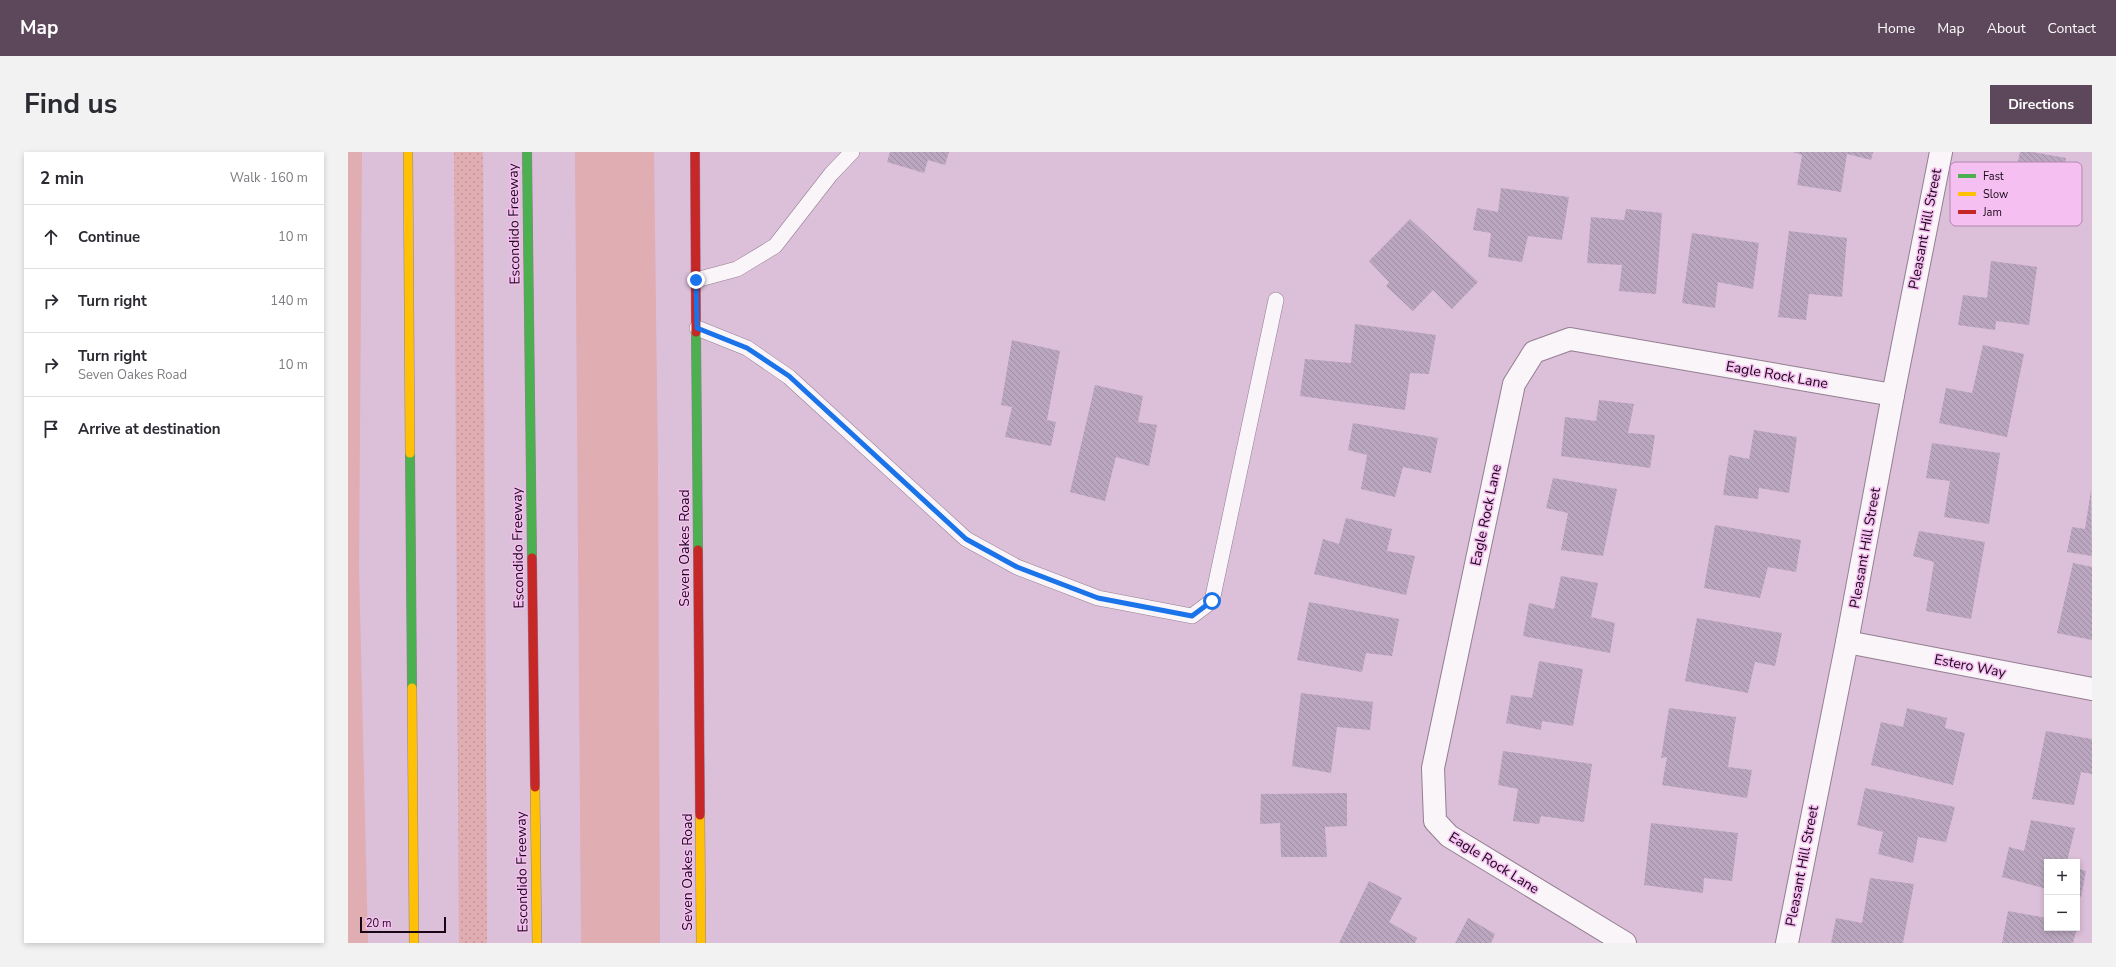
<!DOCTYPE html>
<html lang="en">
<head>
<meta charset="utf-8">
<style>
  body { margin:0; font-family:"Nunito Sans",sans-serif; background:#f2f2f3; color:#2b2b33 }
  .controls { position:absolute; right:12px; bottom:12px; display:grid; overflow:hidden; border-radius:0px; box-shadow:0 2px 6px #0003 }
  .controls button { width:36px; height:36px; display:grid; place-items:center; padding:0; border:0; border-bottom:1px solid #e1e1e2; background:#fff; color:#2b2b33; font:20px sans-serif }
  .scale { position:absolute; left:12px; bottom:10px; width:86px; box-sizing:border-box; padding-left:4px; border:2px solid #180617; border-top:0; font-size:11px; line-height:14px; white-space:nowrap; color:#180617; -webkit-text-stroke:3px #f6bff1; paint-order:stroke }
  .stop { position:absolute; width:12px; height:12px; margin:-9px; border:3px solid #1a73e8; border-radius:50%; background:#fff }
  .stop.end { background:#1a73e8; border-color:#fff; box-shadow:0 1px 4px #0008 }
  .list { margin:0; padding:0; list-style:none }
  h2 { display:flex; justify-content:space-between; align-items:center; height:52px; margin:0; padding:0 16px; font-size:17px }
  h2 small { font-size:13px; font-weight:400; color:#7c7c81 }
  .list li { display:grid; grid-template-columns:26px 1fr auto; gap:12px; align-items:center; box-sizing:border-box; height:64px; padding:0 16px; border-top:1px solid #e1e1e2 }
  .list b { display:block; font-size:15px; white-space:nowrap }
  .list p { margin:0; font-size:13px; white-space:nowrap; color:#7c7c81 }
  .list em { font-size:13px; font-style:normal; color:#7c7c81 }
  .icon { flex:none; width:22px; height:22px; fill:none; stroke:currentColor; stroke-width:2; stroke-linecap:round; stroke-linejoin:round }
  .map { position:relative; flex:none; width:1744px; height:791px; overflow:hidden; border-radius:0px }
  header { display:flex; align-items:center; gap:24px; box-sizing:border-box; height:56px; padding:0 20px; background:#5d475b; color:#fff }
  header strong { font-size:19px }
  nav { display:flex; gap:22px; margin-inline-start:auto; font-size:14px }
  .intro { display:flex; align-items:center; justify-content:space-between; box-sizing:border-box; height:96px; padding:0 24px }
  h1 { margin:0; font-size:28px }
  .button { padding:10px 18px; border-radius:0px; background:#5d475b; color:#fff; font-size:14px; font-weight:700 }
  main { display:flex; gap:24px; padding:0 24px }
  aside { flex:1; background:#fff; border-radius:0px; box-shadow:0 2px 6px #0003 }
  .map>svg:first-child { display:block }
</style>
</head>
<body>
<header>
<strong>Map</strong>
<nav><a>Home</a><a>Map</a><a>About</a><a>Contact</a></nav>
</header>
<div class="intro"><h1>Find us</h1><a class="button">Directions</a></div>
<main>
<aside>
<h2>2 min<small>Walk · 160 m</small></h2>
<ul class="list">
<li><svg class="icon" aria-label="ahead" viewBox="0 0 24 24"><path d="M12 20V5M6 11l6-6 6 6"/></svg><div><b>Continue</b></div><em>10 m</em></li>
<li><svg class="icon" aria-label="right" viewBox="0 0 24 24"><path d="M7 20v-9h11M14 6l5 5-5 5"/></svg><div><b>Turn right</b></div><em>140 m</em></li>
<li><svg class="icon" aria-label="right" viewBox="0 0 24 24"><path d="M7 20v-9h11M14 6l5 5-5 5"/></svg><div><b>Turn right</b><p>Seven Oakes Road</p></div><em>10 m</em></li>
<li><svg class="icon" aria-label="arrive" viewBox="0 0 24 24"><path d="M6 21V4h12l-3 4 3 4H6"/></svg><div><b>Arrive at destination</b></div></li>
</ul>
</aside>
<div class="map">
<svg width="1744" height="791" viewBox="0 0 1744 791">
  <defs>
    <pattern id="garden-dots" width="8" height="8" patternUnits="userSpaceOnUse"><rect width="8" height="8" fill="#dfadb2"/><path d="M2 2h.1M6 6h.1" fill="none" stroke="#bf9398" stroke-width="1.8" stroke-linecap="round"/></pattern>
    <pattern id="building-back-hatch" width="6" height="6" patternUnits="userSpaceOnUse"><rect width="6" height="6" fill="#baa7bf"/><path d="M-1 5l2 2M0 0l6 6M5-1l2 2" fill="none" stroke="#9f8ea3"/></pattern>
  </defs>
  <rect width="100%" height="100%" fill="#dcbfd9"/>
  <g fill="#dfadb2">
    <path d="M 0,0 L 14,0 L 11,418 L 20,791 L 0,791 Z"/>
    <path d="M 227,0 L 306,0 L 310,318 L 312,791 L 233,791 Z"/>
  </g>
  <path fill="url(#garden-dots)" d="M 106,0 L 135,0 L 139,791 L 111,791 Z"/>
  <g fill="url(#building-back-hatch)">
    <path d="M 542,0 L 601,0 L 597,13 L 580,8 L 576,21 L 539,10 Z"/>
    <path d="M 1445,0 L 1525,0 L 1523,8 L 1499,2 L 1493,40 L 1449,33 L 1454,3 Z"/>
    <path d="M 1672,0 L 1684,0 L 1718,6 L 1706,73 L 1634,60 L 1639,28 L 1665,33 Z"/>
    <path d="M 1153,36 L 1221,45 L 1214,88 L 1180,84 L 1174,110 L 1140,105 L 1143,81 L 1125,78 L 1129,56 L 1150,60 Z"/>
    <path d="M 1278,57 L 1314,61 L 1308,142 L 1271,139 L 1274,113 L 1239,111 L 1243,65 L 1276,68 Z"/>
    <path d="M 1062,67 L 1130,130 L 1104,157 L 1085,138 L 1065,159 L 1038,134 L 1041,130 L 1021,109 Z"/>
    <path d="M 1441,79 L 1499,86 L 1494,145 L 1461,142 L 1458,168 L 1430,165 Z"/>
    <path d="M 1344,81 L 1411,91 L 1405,137 L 1370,130 L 1367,156 L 1334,151 Z"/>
    <path d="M 1643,109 L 1689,115 L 1681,173 L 1648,169 L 1647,178 L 1610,173 L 1615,143 L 1639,146 Z"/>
    <path d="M 1007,172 L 1088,183 L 1081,222 L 1062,221 L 1057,258 L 952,244 L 957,207 L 1003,211 Z"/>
    <path d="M 664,188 L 712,199 L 699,268 L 708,270 L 703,294 L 657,285 L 664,255 L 653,253 Z"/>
    <path d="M 1635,193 L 1676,202 L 1659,285 L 1591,271 L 1598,236 L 1624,241 Z"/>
    <path d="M 747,233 L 795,244 L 790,270 L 809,273 L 801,314 L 768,305 L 757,349 L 722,340 Z"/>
    <path d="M 1251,248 L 1286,252 L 1280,281 L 1307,283 L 1302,316 L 1213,304 L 1217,265 L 1248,269 Z"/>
    <path d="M 1005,271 L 1090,286 L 1083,321 L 1055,315 L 1047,345 L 1013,337 L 1019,303 L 1000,298 Z"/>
    <path d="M 1406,278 L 1449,285 L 1441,341 L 1411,336 L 1410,347 L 1375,343 L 1381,303 L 1401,307 Z"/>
    <path d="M 1584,291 L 1652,301 L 1641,372 L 1596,365 L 1602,329 L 1578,326 Z"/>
    <path d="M 1205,326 L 1269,337 L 1255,404 L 1213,398 L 1220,361 L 1198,356 Z"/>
    <path d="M 1743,338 L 1744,404 L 1719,400 L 1724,375 L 1737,377 Z"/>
    <path d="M 998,366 L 1044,377 L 1039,399 L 1067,404 L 1058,443 L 966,422 L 975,387 L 991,392 Z"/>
    <path d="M 1367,373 L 1453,388 L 1448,420 L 1420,415 L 1412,446 L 1356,436 Z"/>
    <path d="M 1571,379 L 1637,390 L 1623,467 L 1578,459 L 1586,410 L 1565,404 Z"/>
    <path d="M 1725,411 L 1744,415 L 1744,488 L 1709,481 Z"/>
    <path d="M 1213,424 L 1250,431 L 1243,465 L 1267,471 L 1262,501 L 1175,484 L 1181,451 L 1206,457 Z"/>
    <path d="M 961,450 L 1051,467 L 1044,504 L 1018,501 L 1014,520 L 949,508 Z"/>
    <path d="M 1349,466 L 1434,481 L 1427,514 L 1407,510 L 1400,541 L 1337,529 Z"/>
    <path d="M 1191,509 L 1235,517 L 1225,574 L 1194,569 L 1193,578 L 1158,571 L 1163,543 L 1184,546 Z"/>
    <path d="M 953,541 L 1025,550 L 1022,578 L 989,575 L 983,621 L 944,614 Z"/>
    <path d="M 1321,556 L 1388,565 L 1380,615 L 1404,618 L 1399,646 L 1314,633 L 1319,605 L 1313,606 Z"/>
    <path d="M 1559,556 L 1599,566 L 1597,576 L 1617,581 L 1605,633 L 1523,613 L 1533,570 L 1555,575 Z"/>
    <path d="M 1698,579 L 1744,587 L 1744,622 L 1733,620 L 1726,653 L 1684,647 Z"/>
    <path d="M 1155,599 L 1244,612 L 1236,670 L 1193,664 L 1191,672 L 1165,669 L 1170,637 L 1150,633 Z"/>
    <path d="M 1517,636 L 1607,655 L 1598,690 L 1570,685 L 1565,711 L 1530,702 L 1535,680 L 1509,673 Z"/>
    <path d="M 999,641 L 999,674 L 977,675 L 979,705 L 933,705 L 932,671 L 912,672 L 913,642 Z"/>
    <path d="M 1683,668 L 1727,676 L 1719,710 L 1699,710 L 1699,737 L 1654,725 L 1661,695 L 1676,699 Z"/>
    <path d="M 1303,671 L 1390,681 L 1384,729 L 1356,726 L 1355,741 L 1296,733 Z"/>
    <path d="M 1729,716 L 1738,719 L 1733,745 L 1729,744 Z"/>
    <path d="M 1522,726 L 1566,732 L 1555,791 L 1483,791 L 1488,766 L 1514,771 Z"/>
    <path d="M 1021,729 L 1054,746 L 1041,770 L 1069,786 L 1067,791 L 991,791 Z"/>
    <path d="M 1660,759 L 1699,766 L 1699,776 L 1729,776 L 1725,791 L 1654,791 Z"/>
    <path d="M 1120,766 L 1147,782 L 1143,791 L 1107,791 Z"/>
  </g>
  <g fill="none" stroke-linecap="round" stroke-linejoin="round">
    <defs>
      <g id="lane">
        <path d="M 348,128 L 389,117 L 427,94 L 483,22 L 504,0"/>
        <path d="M 349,176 L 399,196 L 441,225 L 618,387 L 669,415 L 750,446 L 844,464 L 864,449 L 928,148"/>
      </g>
      <g id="street">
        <path d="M 1499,490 L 1744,537"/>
        <path d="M 1277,791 L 1101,684 L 1087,669 L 1085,616 L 1166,232 L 1186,200 L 1222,187 L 1545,243"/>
        <path d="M 1439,791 L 1499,490 L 1545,243 L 1593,0"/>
      </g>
      <g id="fast">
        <path d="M 179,0 L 184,406"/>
        <path d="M 348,180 L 350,398"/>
        <path d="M 62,301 L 64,536"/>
      </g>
      <g id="slow">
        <path d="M 60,0 L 62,301"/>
        <path d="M 64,536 L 66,791"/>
        <path d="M 187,635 L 189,791"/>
        <path d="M 352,663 L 353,791"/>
      </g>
      <g id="jam">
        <path d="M 347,0 L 348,180"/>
        <path d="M 350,398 L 352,663"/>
        <path d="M 184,406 L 187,635"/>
      </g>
    </defs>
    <use href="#lane" stroke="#937e91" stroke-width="16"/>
    <use href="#street" stroke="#937e91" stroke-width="24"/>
    <use href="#fast" stroke="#937e91" stroke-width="10"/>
    <use href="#slow" stroke="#937e91" stroke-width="10"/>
    <use href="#jam" stroke="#937e91" stroke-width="10"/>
    <use href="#lane" stroke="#faf5f9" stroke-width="15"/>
    <use href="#street" stroke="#faf5f9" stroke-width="22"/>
    <use href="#fast" stroke="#4caf50" stroke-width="9"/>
    <use href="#slow" stroke="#ffc107" stroke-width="9"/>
    <use href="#jam" stroke="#c62828" stroke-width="9"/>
  </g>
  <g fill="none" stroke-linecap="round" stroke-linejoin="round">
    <path stroke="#1a73e8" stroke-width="5" d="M 348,128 L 349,176 L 399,196 L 441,224 L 618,387 L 669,415 L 750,446 L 844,464 L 864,449"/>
  </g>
  <g text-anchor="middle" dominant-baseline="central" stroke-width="3" stroke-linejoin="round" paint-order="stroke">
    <g font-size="14" fill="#180617" stroke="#f6bff1">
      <text transform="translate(166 72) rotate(-91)">Escondido Freeway</text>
      <text transform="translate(1577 77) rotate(-79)">Pleasant Hill Street</text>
      <text transform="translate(1429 223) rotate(10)">Eagle Rock Lane</text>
      <text transform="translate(1138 363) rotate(-78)">Eagle Rock Lane</text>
      <text transform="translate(170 396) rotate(-91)">Escondido Freeway</text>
      <text transform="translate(336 396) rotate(-90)">Seven Oakes Road</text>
      <text transform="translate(1517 396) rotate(-80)">Pleasant Hill Street</text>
      <text transform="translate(1622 514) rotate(11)">Estero Way</text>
      <text transform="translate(1146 711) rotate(32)">Eagle Rock Lane</text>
      <text transform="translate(1454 714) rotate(-79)">Pleasant Hill Street</text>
      <text transform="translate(174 720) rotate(-91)">Escondido Freeway</text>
      <text transform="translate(339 720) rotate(-90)">Seven Oakes Road</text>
    </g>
  </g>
  <rect x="1602" y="10" width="132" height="64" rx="6" fill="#f6bff1" stroke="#b388b0" stroke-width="1"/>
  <rect x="1610" y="22" width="18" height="4" fill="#4caf50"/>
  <rect x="1610" y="40" width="18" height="4" fill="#ffc107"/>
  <rect x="1610" y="58" width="18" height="4" fill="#c62828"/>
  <g font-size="11" fill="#180617">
    <text x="1635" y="28">Fast</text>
    <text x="1635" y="46">Slow</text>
    <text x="1635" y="64">Jam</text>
  </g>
</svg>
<div class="controls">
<button>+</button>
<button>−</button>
</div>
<div class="scale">20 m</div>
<div class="stop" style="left:864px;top:449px"></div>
<div class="stop end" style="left:348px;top:128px"></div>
</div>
</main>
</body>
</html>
